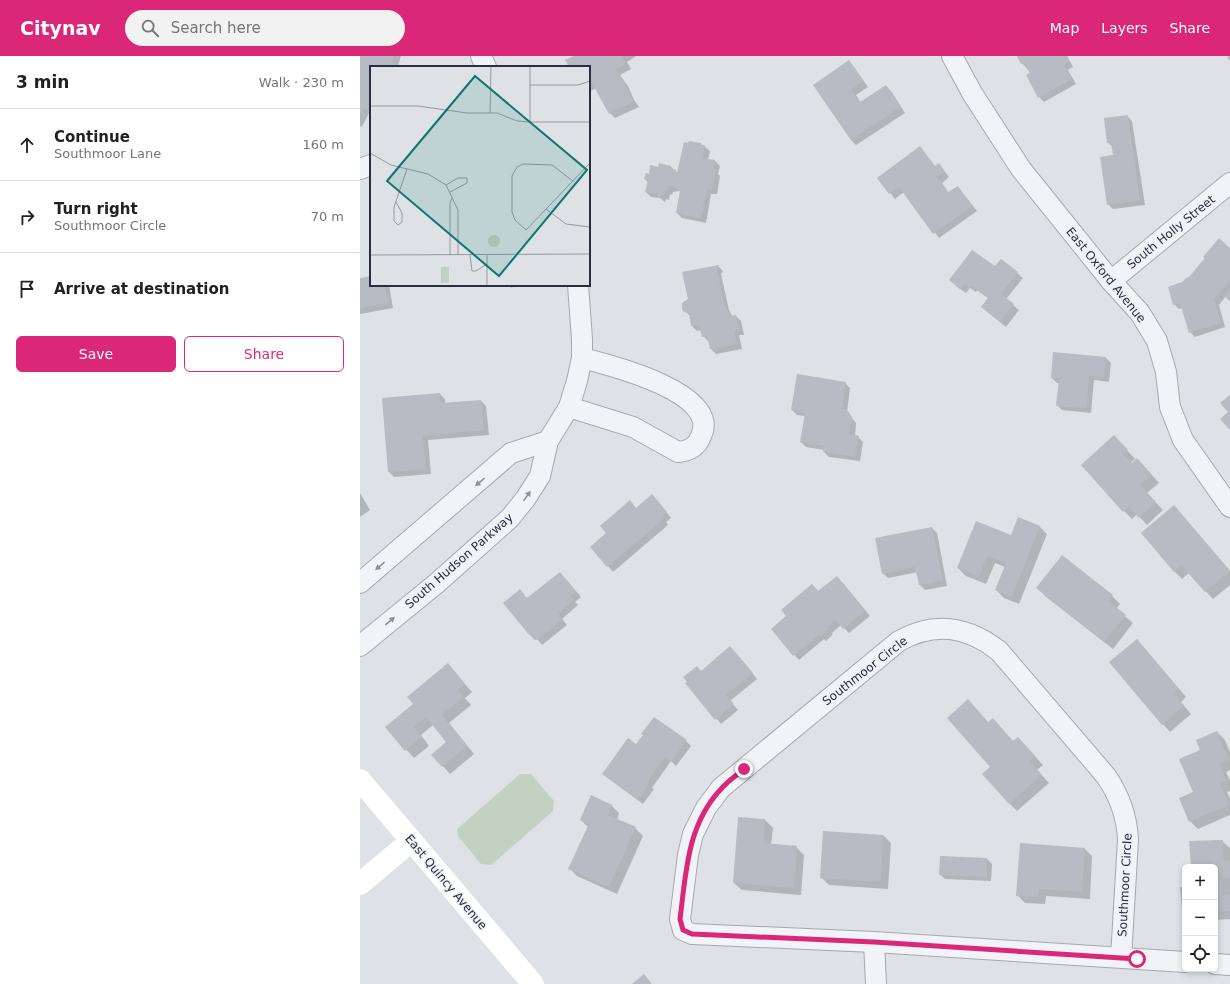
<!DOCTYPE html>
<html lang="en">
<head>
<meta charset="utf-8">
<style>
  body { margin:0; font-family:"DejaVu Sans",sans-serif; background:#f2f2f2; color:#202124 }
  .controls { position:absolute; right:12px; bottom:12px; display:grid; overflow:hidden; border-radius:6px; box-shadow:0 2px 6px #0003 }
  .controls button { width:36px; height:36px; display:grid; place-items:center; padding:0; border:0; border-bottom:1px solid #e0e0e0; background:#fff; color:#202124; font:20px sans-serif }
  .stop { position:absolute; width:12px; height:12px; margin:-9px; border:3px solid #db2777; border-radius:50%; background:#fff }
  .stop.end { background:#db2777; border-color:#fff; box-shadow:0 1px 4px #0008 }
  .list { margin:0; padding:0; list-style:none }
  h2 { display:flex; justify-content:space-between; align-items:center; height:52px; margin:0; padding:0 16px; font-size:17px }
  h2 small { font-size:13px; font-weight:400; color:#757577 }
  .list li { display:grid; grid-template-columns:26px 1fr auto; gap:12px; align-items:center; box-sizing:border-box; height:72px; padding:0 16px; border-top:1px solid #e0e0e0 }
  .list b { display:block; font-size:15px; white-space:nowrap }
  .list p { margin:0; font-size:13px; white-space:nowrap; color:#757577 }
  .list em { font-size:13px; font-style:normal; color:#757577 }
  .actions { display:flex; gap:8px; padding:12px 16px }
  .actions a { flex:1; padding:9px 0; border:1px solid #db2777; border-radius:6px; text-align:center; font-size:14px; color:#db2777 }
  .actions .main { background:#db2777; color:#fff }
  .icon { flex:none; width:22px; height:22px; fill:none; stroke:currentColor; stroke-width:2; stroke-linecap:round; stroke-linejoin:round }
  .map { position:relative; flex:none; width:870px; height:928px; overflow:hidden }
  header { display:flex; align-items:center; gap:24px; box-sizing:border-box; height:56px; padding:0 20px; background:#db2777; color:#fff }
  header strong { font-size:19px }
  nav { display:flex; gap:22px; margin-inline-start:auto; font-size:14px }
  .search { width:280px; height:36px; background:#f2f2f2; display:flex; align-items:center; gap:10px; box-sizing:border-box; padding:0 14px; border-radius:22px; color:#757577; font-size:15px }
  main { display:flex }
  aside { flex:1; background:#fff }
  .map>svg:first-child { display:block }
</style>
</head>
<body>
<header>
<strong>Citynav</strong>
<div class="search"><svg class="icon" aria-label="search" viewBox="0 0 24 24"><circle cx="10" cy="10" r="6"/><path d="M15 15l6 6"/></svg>Search here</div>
<nav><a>Map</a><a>Layers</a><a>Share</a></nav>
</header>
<main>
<aside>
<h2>3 min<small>Walk · 230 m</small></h2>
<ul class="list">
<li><svg class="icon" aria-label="ahead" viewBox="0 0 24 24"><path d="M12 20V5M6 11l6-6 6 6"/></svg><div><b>Continue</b><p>Southmoor Lane</p></div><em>160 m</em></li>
<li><svg class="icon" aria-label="right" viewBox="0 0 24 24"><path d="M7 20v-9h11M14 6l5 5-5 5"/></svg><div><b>Turn right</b><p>Southmoor Circle</p></div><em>70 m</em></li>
<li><svg class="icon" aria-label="arrive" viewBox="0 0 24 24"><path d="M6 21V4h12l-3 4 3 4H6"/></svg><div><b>Arrive at destination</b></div></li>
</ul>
<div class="actions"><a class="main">Save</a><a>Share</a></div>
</aside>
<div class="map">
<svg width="870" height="928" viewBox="0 0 870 928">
  <rect width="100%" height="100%" fill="#dee2e7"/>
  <path fill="#c3d1c0" d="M 160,718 L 171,718 L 194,745 L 193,755 L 131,809 L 121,808 L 98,780 L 97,773 Z"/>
  <g fill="#0003">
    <path d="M 0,0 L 41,0 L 38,9 L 43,11 L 11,11 L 11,57 L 9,57 L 2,71 L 0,70 L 0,72 Z"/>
    <path d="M 215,0 L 276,0 L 267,6 L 271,13 L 260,19 L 264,25 L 268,30 L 274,44 L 279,51 L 255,62 L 250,57 L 236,32 L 229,36 L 229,11 L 210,11 Z"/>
    <path d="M 658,0 L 707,0 L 713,11 L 708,14 L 716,28 L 684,46 L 679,41 L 672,18 L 662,7 Z"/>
    <path d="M 870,0 L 870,5 L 867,1 Z"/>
    <path d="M 489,6 L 494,11 L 508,31 L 496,39 L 501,47 L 526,30 L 531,35 L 545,57 L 496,89 L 491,84 L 454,29 Z"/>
    <path d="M 767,60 L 772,65 L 785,149 L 753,153 L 748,148 L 754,100 L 753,91 L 748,87 Z"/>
    <path d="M 341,88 L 350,95 L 348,104 L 355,105 L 360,110 L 358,118 L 360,120 L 357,138 L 351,138 L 346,167 L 322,162 L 317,157 L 321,136 L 319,135 L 313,136 L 312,139 L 310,138 L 309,144 L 306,143 L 305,146 L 300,142 L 291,141 L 286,136 L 288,126 L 285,123 L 299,112 L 311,111 L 318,117 Z"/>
    <path d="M 560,92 L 575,111 L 579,108 L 589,121 L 582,127 L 589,137 L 598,131 L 617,155 L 579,182 L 544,136 L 535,143 L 519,122 Z"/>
    <path d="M 870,193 L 870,244 L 866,240 L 859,249 L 865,271 L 835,281 L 830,276 L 823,252 L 819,253 L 814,248 L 823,227 Z"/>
    <path d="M 641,204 L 663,222 L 646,243 L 659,254 L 646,271 L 622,251 L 628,242 L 617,234 L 616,236 L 610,232 L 606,237 L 595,229 L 635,212 Z"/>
    <path d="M 358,210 L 363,215 L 361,218 L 369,254 L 373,261 L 376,260 L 381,265 L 384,279 L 379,279 L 382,293 L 356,298 L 351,293 L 349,285 L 348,285 L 343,280 L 341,274 L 337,275 L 332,270 L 330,260 L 324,254 L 323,249 Z"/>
    <path d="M 11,221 L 11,229 L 29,229 L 33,252 L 0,258 L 0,223 Z"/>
    <path d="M 147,229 L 154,229 L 152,232 Z"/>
    <path d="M 694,298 L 746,302 L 751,307 L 749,326 L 734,324 L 731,357 L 702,354 L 697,349 L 700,327 L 697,327 L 692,322 Z"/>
    <path d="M 485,327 L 490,332 L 487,356 L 496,367 L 495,380 L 498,381 L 503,386 L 500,405 L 469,401 L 464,396 L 464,394 L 446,391 L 441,386 L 445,360 L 437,359 L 432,354 Z"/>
    <path d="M 80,338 L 85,343 L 85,348 L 121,345 L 126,350 L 129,379 L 68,384 L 71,418 L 34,421 L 29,416 Z"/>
    <path d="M 761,388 L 775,403 L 770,407 L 785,411 L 799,427 L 787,437 L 803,454 L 787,469 L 777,458 L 772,463 L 764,455 Z"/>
    <path d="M 0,437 L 10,454 L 0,461 Z"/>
    <path d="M 297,445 L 311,462 L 306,466 L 308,469 L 253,516 L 232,491 L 276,453 Z"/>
    <path d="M 821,458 L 870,515 L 870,529 L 853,543 L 829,517 L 822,523 L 814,515 Z"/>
    <path d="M 659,462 L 680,471 L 687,478 L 659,548 L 644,542 L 636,534 L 645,511 L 635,507 L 626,528 L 606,520 L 598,512 L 652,481 Z"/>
    <path d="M 572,472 L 577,477 L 587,530 L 565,534 L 560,529 L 558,516 L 528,522 L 523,517 Z"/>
    <path d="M 703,501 L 752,540 L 760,548 L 756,553 L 773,567 L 753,593 L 685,540 L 678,532 Z"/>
    <path d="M 205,522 L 221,541 L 215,546 L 218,549 L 202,563 L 207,569 L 182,589 L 177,583 L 175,584 L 170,579 L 168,543 Z"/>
    <path d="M 482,526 L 510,560 L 489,577 L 481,569 L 472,577 L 473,578 L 466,585 L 464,583 L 439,604 L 412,573 L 458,536 Z"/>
    <path d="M 777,584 L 826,641 L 821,646 L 831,658 L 810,676 L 803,668 Z"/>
    <path d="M 375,596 L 397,623 L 370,645 L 378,654 L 361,668 L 328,626 L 341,616 Z"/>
    <path d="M 88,609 L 112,636 L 105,642 L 111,649 L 89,667 L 114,698 L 90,718 L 73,699 L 88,687 L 73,669 L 61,679 L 69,690 L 54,702 L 27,672 L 55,648 Z"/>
    <path d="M 857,676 L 865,684 L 870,696 L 870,714 L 866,716 L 870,724 L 870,735 L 867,736 L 870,743 L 870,759 L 838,773 L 830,765 L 841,695 Z"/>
    <path d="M 658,682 L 683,709 L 677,714 L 689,727 L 657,755 L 649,747 L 632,711 Z"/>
    <path d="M 326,685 L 331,690 L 316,710 L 311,705 L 292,732 L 294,733 L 283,748 L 243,718 L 276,690 Z"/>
    <path d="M 232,741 L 252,750 L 259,757 L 257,764 L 275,772 L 283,780 L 257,838 L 217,820 L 209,812 L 228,771 L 221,764 Z"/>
    <path d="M 405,764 L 413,772 L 411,789 L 436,791 L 444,799 L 441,839 L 382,834 L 374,827 Z"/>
    <path d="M 523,779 L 531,787 L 528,833 L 469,829 L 461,821 Z"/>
    <path d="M 862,785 L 870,792 L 870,863 L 855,864 L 855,811 L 832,811 Z"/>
    <path d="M 725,793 L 732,800 L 730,843 L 686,840 L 685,848 L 665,847 L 657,839 Z"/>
    <path d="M 627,803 L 632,808 L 631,825 L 585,823 L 580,818 Z"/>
  </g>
  <g fill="#b6bbc4">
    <path d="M 0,0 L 34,0 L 32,6 L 45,11 L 11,11 L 11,55 L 3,52 L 2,57 L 0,57 Z"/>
    <path d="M 214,0 L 262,0 L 266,8 L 256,13 L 262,24 L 263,23 L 271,42 L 273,41 L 274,45 L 249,58 L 232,27 L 229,28 L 229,11 L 209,11 L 205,4 Z"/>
    <path d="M 657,0 L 706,0 L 709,6 L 704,9 L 712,23 L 678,42 L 666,19 L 670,17 L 664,6 L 661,8 Z"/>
    <path d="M 489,4 L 503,25 L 491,34 L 500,46 L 526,29 L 541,51 L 491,84 L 453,29 Z"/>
    <path d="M 768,59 L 780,144 L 747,149 L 740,101 L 753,99 L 751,87 L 747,87 L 744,62 Z"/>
    <path d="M 329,85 L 341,87 L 341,89 L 345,89 L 343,102 L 355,104 L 354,113 L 356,114 L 352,134 L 347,133 L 341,162 L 316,157 L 320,135 L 313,130 L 308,131 L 308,135 L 305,134 L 304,139 L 301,139 L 300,142 L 297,141 L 298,138 L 285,136 L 288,124 L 284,123 L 286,117 L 289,118 L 290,109 L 298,111 L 299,107 L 311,110 L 311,113 L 316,114 L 316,117 L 317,117 L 324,86 L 328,87 Z"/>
    <path d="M 560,90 L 575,110 L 579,107 L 585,116 L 577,121 L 588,136 L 598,130 L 612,150 L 573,178 L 539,131 L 529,138 L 517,122 Z"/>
    <path d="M 859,182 L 870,192 L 870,225 L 854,243 L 861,267 L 829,277 L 820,247 L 813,249 L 808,231 L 822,226 L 827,221 L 828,222 L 845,202 L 843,201 Z"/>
    <path d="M 612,194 L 635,210 L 641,203 L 658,216 L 641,238 L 654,248 L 640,266 L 621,251 L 628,242 L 612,230 L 610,232 L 604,228 L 600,233 L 589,224 Z"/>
    <path d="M 359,209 L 357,213 L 364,248 L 371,260 L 376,259 L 379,274 L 374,275 L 377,288 L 350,293 L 347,280 L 342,281 L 339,269 L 331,270 L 329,257 L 324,256 L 322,253 L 322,247 L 328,243 L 322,216 Z"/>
    <path d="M 11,220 L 11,229 L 25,229 L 29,247 L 0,252 L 0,222 Z"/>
    <path d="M 870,233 L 870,245 L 864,240 Z"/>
    <path d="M 693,296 L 746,301 L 744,321 L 729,320 L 727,352 L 696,350 L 699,323 L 691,322 Z"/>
    <path d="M 437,318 L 486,326 L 482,353 L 487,354 L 492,361 L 489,378 L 499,380 L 495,401 L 463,396 L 464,390 L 440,386 L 445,357 L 431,354 Z"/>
    <path d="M 80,337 L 81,347 L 121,344 L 124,374 L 63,380 L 66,413 L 28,416 L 22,342 Z"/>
    <path d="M 870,339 L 870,374 L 860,363 L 868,356 L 860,347 Z"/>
    <path d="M 754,379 L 768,394 L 763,398 L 772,407 L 777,402 L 792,419 L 780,429 L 796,446 L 779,462 L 769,451 L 763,456 L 721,409 Z"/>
    <path d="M 292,438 L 307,456 L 302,461 L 304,463 L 247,511 L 230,491 L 246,477 L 240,470 L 270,444 L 276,452 Z"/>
    <path d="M 814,449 L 870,515 L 845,536 L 821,509 L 814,516 L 781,477 Z"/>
    <path d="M 658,461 L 680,470 L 652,541 L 635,534 L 646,507 L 627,500 L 619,521 L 597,512 L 616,465 L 651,479 Z"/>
    <path d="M 572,471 L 583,525 L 559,529 L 555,511 L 522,518 L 515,482 Z"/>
    <path d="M 702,499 L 753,539 L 748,545 L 766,559 L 744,586 L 676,532 Z"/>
    <path d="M 200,516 L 216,536 L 211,540 L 214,544 L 198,557 L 203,563 L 177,584 L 172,578 L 170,580 L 143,547 L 160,533 L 167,542 Z"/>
    <path d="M 477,520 L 505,555 L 483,573 L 476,564 L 468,571 L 469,573 L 460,580 L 459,579 L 433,600 L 411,573 L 426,560 L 421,554 L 452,528 L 458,535 Z"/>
    <path d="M 777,583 L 819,633 L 814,637 L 824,650 L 802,669 L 749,606 Z"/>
    <path d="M 370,590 L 393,617 L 366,639 L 374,648 L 355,664 L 325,627 L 327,626 L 323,621 L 337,610 L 341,615 Z"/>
    <path d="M 88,607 L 105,628 L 98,634 L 104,641 L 82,659 L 107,690 L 82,711 L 71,699 L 86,686 L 66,661 L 54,671 L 62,681 L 45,695 L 25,671 L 53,648 L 47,641 Z"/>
    <path d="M 608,643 L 628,666 L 633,662 L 653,685 L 658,681 L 676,701 L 670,706 L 682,719 L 649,748 L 622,718 L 630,711 L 587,662 Z"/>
    <path d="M 294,661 L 327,684 L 311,706 L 305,701 L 287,726 L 289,728 L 278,744 L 242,718 L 268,682 L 276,688 L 283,679 L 281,678 Z"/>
    <path d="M 857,675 L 869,704 L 859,708 L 867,725 L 860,728 L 869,749 L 829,766 L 819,742 L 833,736 L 819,703 L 840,694 L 836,684 Z"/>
    <path d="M 231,739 L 252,749 L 248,759 L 276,771 L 249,831 L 208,813 L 229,768 L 220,764 Z"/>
    <path d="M 378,761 L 405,763 L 404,787 L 437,790 L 434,832 L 373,827 Z"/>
    <path d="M 463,775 L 523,779 L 521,826 L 460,822 Z"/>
    <path d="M 863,784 L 864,805 L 870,804 L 870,822 L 862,823 L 863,840 L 870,839 L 870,855 L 855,856 L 855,811 L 831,811 L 829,785 Z"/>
    <path d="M 660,787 L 725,792 L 722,836 L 679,833 L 678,841 L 656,840 Z"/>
    <path d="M 580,800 L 627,802 L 627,821 L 579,819 Z"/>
    <path d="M 820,831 L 825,831 L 825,857 L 822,857 Z"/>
    <path d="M 284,918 L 292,928 L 272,928 Z"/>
  </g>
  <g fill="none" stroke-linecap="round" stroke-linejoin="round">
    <defs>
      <g id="street">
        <path d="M 121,0 L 126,11"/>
        <path d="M 592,0 L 612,37 L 661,113 L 751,225 L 780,257 L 797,285 L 806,316 L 810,351 L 823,384 L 870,451"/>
        <path d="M 0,113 L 11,109"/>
        <path d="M 751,225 L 870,127"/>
        <path d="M 209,351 L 273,371 L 318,396 C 329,395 337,391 341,380 C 362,337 250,309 222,302"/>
        <path d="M 0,527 L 151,397 L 188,385"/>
        <path d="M 0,590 L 77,527 L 150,462 L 166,442 L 180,420 L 188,385 L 209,351 L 217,325 L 222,302 L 222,283 L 218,229"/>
        <path d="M 514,886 L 516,928"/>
        <path d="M 761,902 L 768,784 C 767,760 759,739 746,720 L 639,595 C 607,570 575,565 539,585 L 361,732 L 346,752 L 333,778 L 328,799 L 320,863 L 323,874 L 332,878 L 514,886 L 825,906"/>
        <path d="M 855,908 L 870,909"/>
      </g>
    </defs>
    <use href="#street" stroke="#a4a9b1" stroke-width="22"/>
    <use href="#street" stroke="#f1f3f6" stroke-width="20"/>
    <g stroke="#fff" stroke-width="22">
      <path d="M 0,724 L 173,928"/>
      <path d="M 0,828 L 51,785"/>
    </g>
  </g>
  <defs><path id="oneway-solid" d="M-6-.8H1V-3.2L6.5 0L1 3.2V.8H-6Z"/></defs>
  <g fill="#8c919a">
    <use href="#oneway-solid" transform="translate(120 426) rotate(140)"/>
    <use href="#oneway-solid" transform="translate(167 440) rotate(-55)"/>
    <use href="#oneway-solid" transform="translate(20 510) rotate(140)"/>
    <use href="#oneway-solid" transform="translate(30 565) rotate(-40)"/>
  </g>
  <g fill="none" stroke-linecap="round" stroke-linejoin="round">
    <path stroke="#db2777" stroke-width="5" d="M 384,713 C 377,719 368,725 361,733 C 327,769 326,817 320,863 L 323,874 L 332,878 L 514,886 L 777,903"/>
  </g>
  <g text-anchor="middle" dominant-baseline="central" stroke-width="3" stroke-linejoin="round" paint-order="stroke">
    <g font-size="12" fill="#282f3e" stroke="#eef1f5">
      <text transform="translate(811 176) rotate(-39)">South Holly Street</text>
      <text transform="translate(746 219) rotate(51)">East Oxford Avenue</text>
      <text transform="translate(99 505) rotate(-41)">South Hudson Parkway</text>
      <text transform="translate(505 615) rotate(-38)">Southmoor Circle</text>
      <text transform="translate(86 826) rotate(50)">East Quincy Avenue</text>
      <text transform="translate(765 829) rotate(-87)">Southmoor Circle</text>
    </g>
  </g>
  <g transform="translate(10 10)">
    <rect width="220" height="220" fill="#dee2e7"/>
    <path d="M118 175a6 6 0 1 1 12 0a6 6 0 1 1-12 0ZM 71,201 L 79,201 L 79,217 L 71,217 Z" fill="#c3d1c0"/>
    <path fill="none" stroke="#959aa3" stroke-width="1" d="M 160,0 L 160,56M 160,19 L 208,19 L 220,15M 0,40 L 48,40 L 97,47 L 127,47 L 147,55 L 160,56 L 220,56M 120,47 L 121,0M 0,87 L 21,99 L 58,108 L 76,119 L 88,144 L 88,189M 203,115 L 182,99 L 153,98 L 147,101 L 142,110 L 142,146 L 145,154 L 156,164 L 220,97M 76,119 L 88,112 L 97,112 L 97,117 L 80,126M 26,136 L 32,147 L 32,156 L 28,159 L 24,155 L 24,141 L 37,103M 176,143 L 196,158 L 220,161M 0,189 L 220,188M 80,189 L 80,137 L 82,132M 100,189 L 102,205 L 106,205 L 117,198M 117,220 L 117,189"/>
    <path fill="#0f766e" fill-opacity="0.15" stroke="#0f766e" stroke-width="2" d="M 105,10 L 217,104 L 129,210 L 17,115 Z"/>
    <rect width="220" height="220" fill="none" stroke="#282f3e" stroke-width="2"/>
  </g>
</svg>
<div class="controls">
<button>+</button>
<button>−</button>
<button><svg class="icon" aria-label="locate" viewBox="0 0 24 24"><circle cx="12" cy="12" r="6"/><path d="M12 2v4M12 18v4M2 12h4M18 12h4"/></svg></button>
</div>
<div class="stop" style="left:777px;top:903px"></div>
<div class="stop end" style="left:384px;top:713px"></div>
</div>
</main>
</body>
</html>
